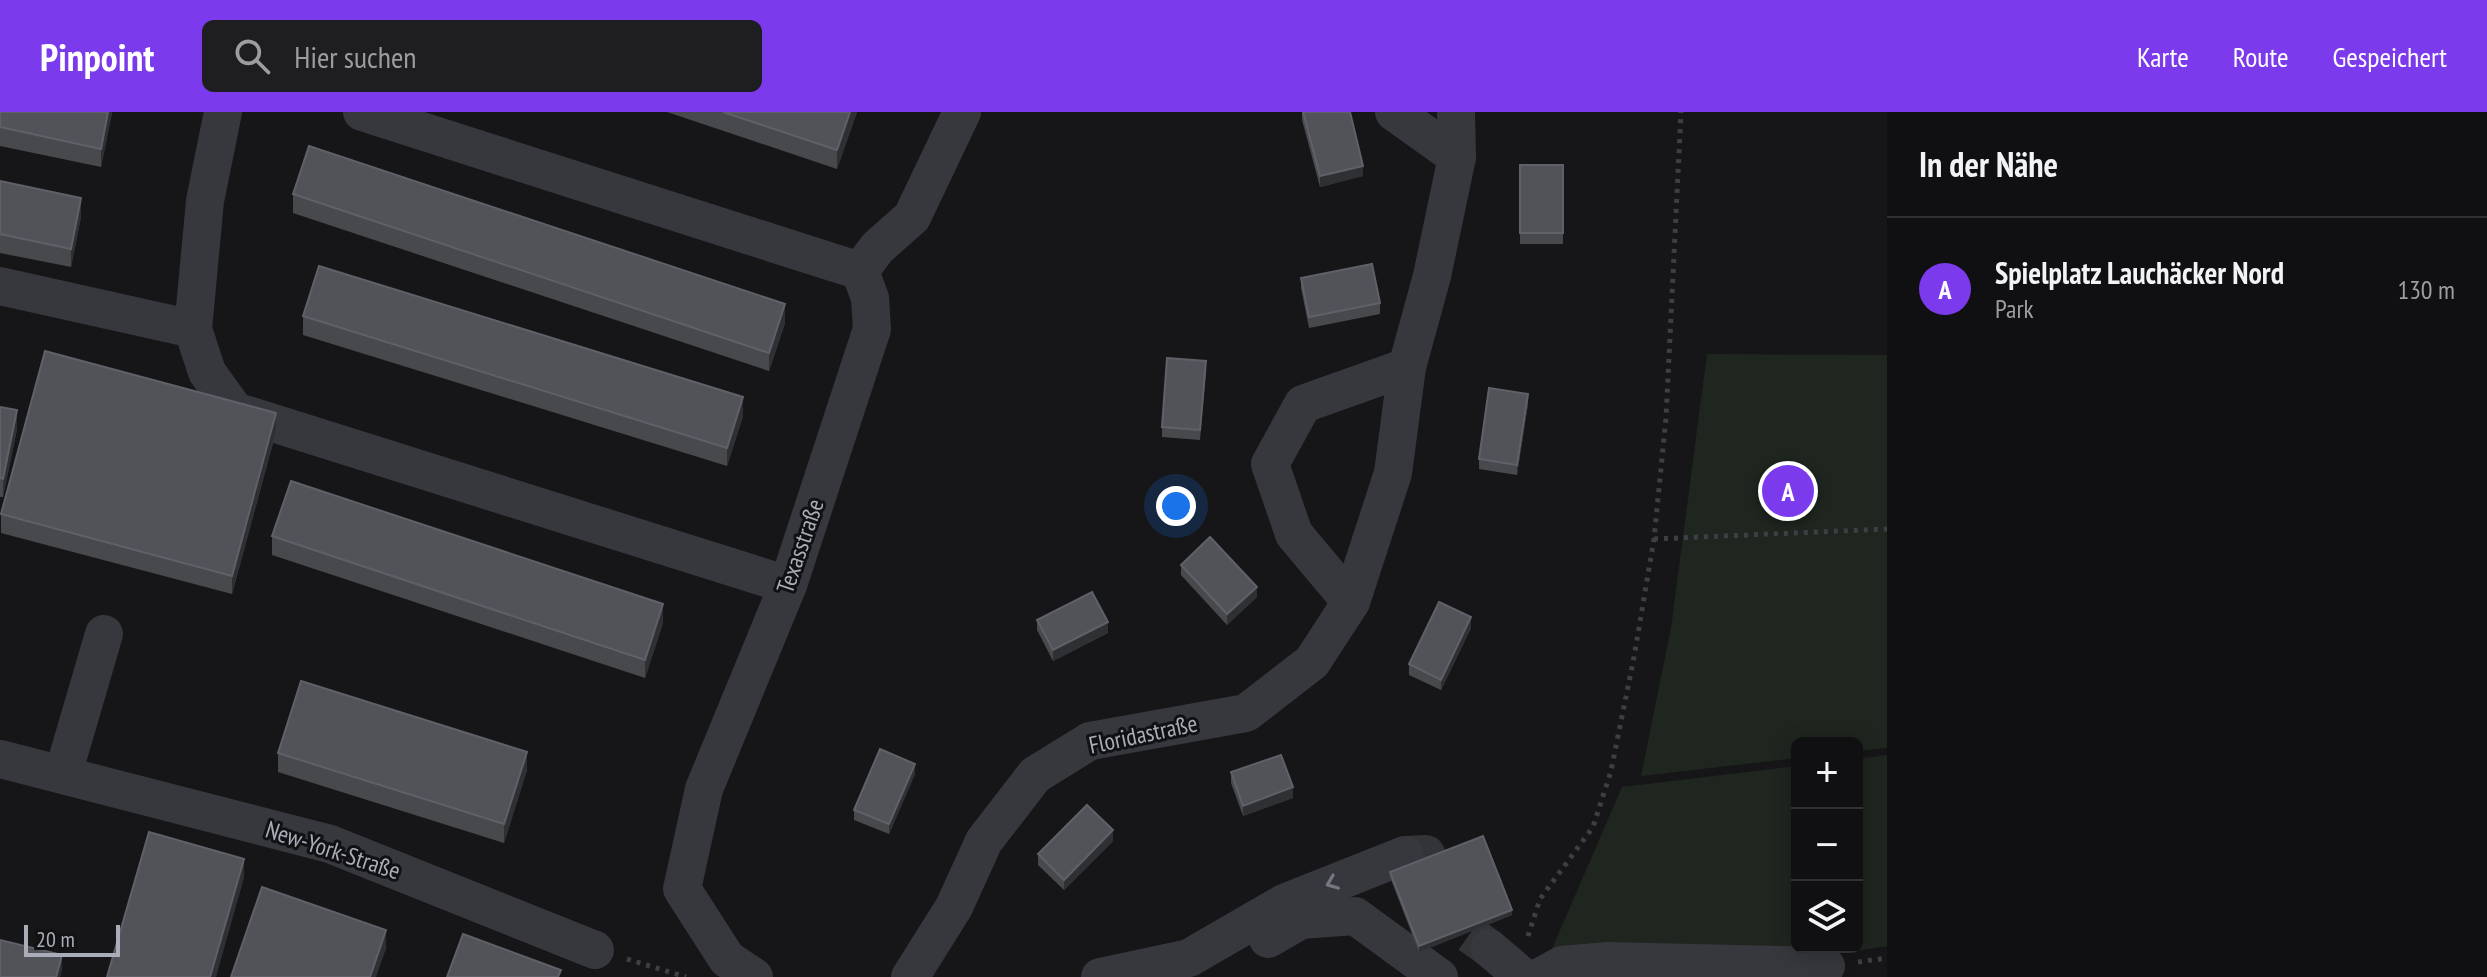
<!DOCTYPE html>
<html lang="de">
<head>
<meta charset="utf-8">
<style>
  body { margin:0; font-family:"PT Sans Narrow",sans-serif; background:#1e1e20; color:#f1f3f6 }
  .controls { position:absolute; right:24px; bottom:24px; display:grid; overflow:hidden; border-radius:12px; box-shadow:0 4px 20px #0003 }
  .controls button { width:72px; height:72px; display:grid; place-items:center; padding:0; border:0; border-bottom:2px solid #303032; background:#101012; color:#f1f3f6; font:40px sans-serif }
  .scale { position:absolute; left:24px; bottom:20px; width:96px; box-sizing:border-box; padding-left:8px; border:4px solid #a8adb8; border-top:0; font-size:22px; line-height:28px; white-space:nowrap; color:#a8adb8; -webkit-text-stroke:6px #111113; paint-order:stroke }
  .you { position:absolute; left:1176px; top:394px; width:28px; height:28px; margin:-20px; border:6px solid #fff; border-radius:50%; background:#1a73e8; box-shadow:0 0 0 12px #1a73e833 }
  .badge { display:grid; place-items:center; width:52px; height:52px; border-radius:50%; background:#7c3aed; color:#fff; font-size:26px; font-weight:700 }
  .pin { position:absolute; translate:-50% -50%; border:4px solid #fff; box-shadow:0 2px 8px #0006 }
  .list { margin:0; padding:0; list-style:none }
  h2 { display:flex; justify-content:space-between; align-items:center; height:104px; margin:0; padding:0 32px; font-size:34px }
  h2 small { font-size:26px; font-weight:400; color:#9c9d9f }
  .list li { display:grid; grid-template-columns:52px 1fr auto; gap:24px; align-items:center; box-sizing:border-box; height:144px; padding:0 32px; border-top:2px solid #303032 }
  .list b { display:block; font-size:30px; white-space:nowrap }
  .list p { margin:0; font-size:26px; white-space:nowrap; color:#9c9d9f }
  .list em { font-size:26px; font-style:normal; color:#9c9d9f }
  .icon { flex:none; width:44px; height:44px; fill:none; stroke:currentColor; stroke-width:2; stroke-linecap:round; stroke-linejoin:round }
  .map { position:relative; flex:none; width:1887px; height:865px; overflow:hidden }
  header { display:flex; align-items:center; gap:48px; box-sizing:border-box; height:112px; padding:0 40px; background:#7c3aed; color:#fff }
  header strong { font-size:38px }
  nav { display:flex; gap:44px; margin-inline-start:auto; font-size:28px }
  .search { width:560px; height:72px; background:#1e1e20; display:flex; align-items:center; gap:20px; box-sizing:border-box; padding:0 28px; border-radius:12px; color:#9c9d9f; font-size:30px }
  main { display:flex }
  aside { flex:1; background:#101012 }
  .map>svg:first-child { display:block }
</style>
</head>
<body>
<header>
<strong>Pinpoint</strong>
<div class="search"><svg class="icon" aria-label="search" viewBox="0 0 24 24"><circle cx="10" cy="10" r="6"/><path d="M15 15l6 6"/></svg>Hier suchen</div>
<nav><a>Karte</a><a>Route</a><a>Gespeichert</a></nav>
</header>
<main>
<div class="map">
<svg width="1887" height="865" viewBox="0 0 1887 865">
  <rect width="100%" height="100%" fill="#161618"/>
  <g fill="#1e261f">
    <path d="M 1707,242 L 1887,243 L 1887,636 L 1857,639 L 1857,631 L 1797,631 L 1797,646 L 1641,664 L 1671,516 Z"/>
    <path d="M 1887,643 L 1887,834 L 1844,841 L 1551,839 L 1622,675 L 1797,654 L 1797,835 L 1857,835 L 1857,647 Z"/>
  </g>
  <g fill="none" stroke-linecap="round" stroke-linejoin="round">
    <path stroke="#333438" stroke-width="38" stroke-dasharray="38 19" stroke-linecap="butt" d="M 1405,743 L 1426,742 L 1458,814 L 1489,836"/>
    <g stroke="#3d3f44" stroke-width="5" stroke-dasharray="4 6" stroke-linecap="butt">
      <path d="M 1654,427 L 1887,417"/>
      <path d="M 1528,824 L 1540,787 L 1593,715 L 1611,659 L 1634,545 L 1654,427 L 1666,306 L 1681,0"/>
      <path d="M 627,847 L 686,865"/>
      <path d="M 1858,850 L 1887,846"/>
    </g>
    <g stroke="#37383d" stroke-width="38">
      <path d="M 362,0 L 860,159"/>
      <path d="M 1394,0 L 1457,45"/>
      <path d="M 860,159 L 877,136 L 912,105 L 962,0"/>
      <path d="M 0,174 L 193,217 L 207,260 L 235,299 L 788,473"/>
      <path d="M 193,217 L 205,89 L 223,0"/>
      <path d="M 1351,490 L 1294,422 L 1270,352 L 1303,292 L 1407,255"/>
      <path d="M 0,647 L 330,732 L 595,838"/>
      <path d="M 63,662 L 104,522"/>
      <path d="M 1268,827 L 1301,808 L 1355,804 L 1439,865"/>
      <path d="M 1489,836 L 1523,865"/>
      <path d="M 754,865 L 727,847 L 682,777 L 704,677 L 788,473 L 872,217 L 870,186 L 860,159"/>
      <path d="M 910,865 L 954,795 L 984,729 L 1035,663 L 1090,629 L 1246,601 L 1312,550 L 1351,490 L 1393,361 L 1407,255 L 1432,164 L 1457,45 L 1456,0"/>
      <path d="M 1100,865 L 1189,846 L 1284,791 L 1405,743"/>
      <path d="M 1540,865 L 1562,853 L 1608,849 L 1826,854"/>
    </g>
  </g>
  <g fill="#47494d">
    <path d="M 0,0 L 112,0 L 101,55 L 0,34 Z"/>
    <path d="M 667,0 L 857,0 L 837,57 Z"/>
    <path d="M 1302,0 L 1350,0 L 1363,64 L 1320,75 L 1302,8 Z"/>
    <rect x="1520" y="53" width="43" height="79"/>
    <path d="M 0,69 L 81,105 L 71,155 L 0,141 Z"/>
    <path d="M 293,82 L 785,211 L 769,259 L 293,101 Z"/>
    <path d="M 1301,166 L 1380,191 L 1380,202 L 1309,216 L 1301,176 Z"/>
    <path d="M 303,204 L 743,304 L 727,354 L 303,223 Z"/>
    <path d="M 1206,259 L 1200,328 L 1162,325 L 1162,315 Z"/>
    <path d="M 1528,292 L 1517,363 L 1479,357 L 1479,347 Z"/>
    <path d="M 0,295 L 17,317 L 3,385 L 0,385 Z"/>
    <path d="M 276,320 L 232,482 L 1,421 L 1,402 Z"/>
    <path d="M 272,424 L 663,511 L 645,566 L 272,443 Z"/>
    <path d="M 1181,453 L 1257,485 L 1227,513 L 1181,463 Z"/>
    <path d="M 1037,508 L 1108,521 L 1053,549 L 1037,518 Z"/>
    <path d="M 1471,516 L 1441,578 L 1409,563 L 1409,552 Z"/>
    <path d="M 278,641 L 527,658 L 504,731 L 278,660 Z"/>
    <path d="M 1231,660 L 1293,686 L 1243,704 L 1231,671 Z"/>
    <path d="M 915,662 L 889,722 L 854,708 L 854,698 Z"/>
    <path d="M 1113,729 L 1064,778 L 1038,753 L 1038,742 Z"/>
    <path d="M 1390,760 L 1512,803 L 1419,840 L 1390,765 Z"/>
  </g>
  <g fill="#2f3033">
    <path d="M 108,0 L 112,0 L 112,2 L 101,55 L 101,37 Z"/>
    <path d="M 850,0 L 857,0 L 837,57 L 837,38 Z"/>
    <path d="M 1363,54 L 1363,64 L 1320,75 L 1320,64 Z"/>
    <path d="M 81,86 L 81,105 L 71,155 L 71,137 Z"/>
    <path d="M 785,192 L 785,211 L 769,259 L 769,241 Z"/>
    <path d="M 1528,282 L 1528,292 L 1517,363 L 1517,353 Z"/>
    <path d="M 743,285 L 743,304 L 727,354 L 727,336 Z"/>
    <path d="M 17,298 L 17,317 L 3,385 L 3,367 Z"/>
    <path d="M 276,301 L 276,320 L 232,482 L 232,464 Z"/>
    <path d="M 1257,475 L 1257,485 L 1227,513 L 1227,502 Z"/>
    <path d="M 663,492 L 663,511 L 645,566 L 645,548 Z"/>
    <path d="M 1471,505 L 1471,516 L 1441,578 L 1441,568 Z"/>
    <path d="M 1108,510 L 1108,521 L 1053,549 L 1053,538 Z"/>
    <path d="M 527,640 L 527,658 L 504,731 L 504,712 Z"/>
    <path d="M 915,652 L 915,662 L 889,722 L 889,712 Z"/>
    <path d="M 1293,675 L 1293,686 L 1243,704 L 1243,694 Z"/>
    <path d="M 1113,718 L 1113,729 L 1064,778 L 1064,768 Z"/>
    <path d="M 244,747 L 244,766 L 216,865 L 210,865 Z"/>
    <path d="M 1512,798 L 1512,803 L 1419,840 L 1419,834 Z"/>
    <path d="M 386,818 L 386,837 L 376,865 L 370,865 Z"/>
    <path d="M 62,843 L 62,858 L 60,865 L 56,865 Z"/>
  </g>
  <g fill="#525359" stroke="#5f6168" stroke-width="2">
    <path d="M 0,0 L 108,0 L 101,37 L 0,15 Z"/>
    <path d="M 723,0 L 850,0 L 837,38 Z"/>
    <path d="M 1303,0 L 1350,0 L 1363,54 L 1320,64 Z"/>
    <path d="M 309,34 L 785,192 L 769,241 L 293,82 Z"/>
    <rect x="1520" y="53" width="43" height="68"/>
    <path d="M 0,69 L 81,86 L 71,137 L 0,122 Z"/>
    <path d="M 1372,152 L 1380,191 L 1309,205 L 1301,166 Z"/>
    <path d="M 319,154 L 743,285 L 727,336 L 303,204 Z"/>
    <path d="M 45,239 L 276,301 L 232,464 L 1,402 Z"/>
    <path d="M 1167,246 L 1206,249 L 1200,318 L 1162,315 Z"/>
    <path d="M 1489,276 L 1528,282 L 1517,353 L 1479,347 Z"/>
    <path d="M 0,295 L 17,298 L 3,367 L 0,366 Z"/>
    <path d="M 291,369 L 663,492 L 645,548 L 272,424 Z"/>
    <path d="M 1210,425 L 1257,475 L 1227,502 L 1181,453 Z"/>
    <path d="M 1092,480 L 1108,510 L 1053,538 L 1037,508 Z"/>
    <path d="M 1439,490 L 1471,505 L 1441,568 L 1409,552 Z"/>
    <path d="M 301,569 L 527,640 L 504,712 L 278,641 Z"/>
    <path d="M 880,637 L 915,652 L 889,712 L 854,698 Z"/>
    <path d="M 1281,643 L 1293,675 L 1243,694 L 1231,660 Z"/>
    <path d="M 1087,693 L 1113,718 L 1064,768 L 1038,742 Z"/>
    <path d="M 149,720 L 244,747 L 210,865 L 107,865 Z"/>
    <path d="M 1483,724 L 1512,798 L 1419,834 L 1390,760 Z"/>
    <path d="M 262,775 L 386,818 L 370,865 L 231,865 Z"/>
    <path d="M 463,822 L 561,858 L 558,865 L 447,865 Z"/>
    <path d="M 0,828 L 62,843 L 56,865 L 0,865 Z"/>
  </g>
  <defs><path id="oneway-chevron" d="M-2-3.5L2.5 0L-2 3.5" fill="none" stroke-width="1.6" stroke-linecap="round" stroke-linejoin="round" transform="scale(2)"/></defs>
  <use stroke="#757881" href="#oneway-chevron" transform="translate(1332 771) rotate(158)"/>
  <g text-anchor="middle" dominant-baseline="central" stroke-width="6" stroke-linejoin="round" paint-order="stroke">
    <g font-size="24" fill="#a8adb8" stroke="#111113">
      <text transform="translate(800 434) rotate(-71)">Texasstraße</text>
      <text transform="translate(1143 622) rotate(-12)">Floridastraße</text>
      <text transform="translate(333 738) rotate(18)">New-York-Straße</text>
    </g>
  </g>
</svg>
<div class="controls">
<button>+</button>
<button>−</button>
<button><svg class="icon" aria-label="layers" viewBox="0 0 24 24"><path d="M12 4l9 5-9 5-9-5zM3 14l9 5 9-5"/></svg></button>
</div>
<div class="scale">20 m</div>
<div class="you"></div>
<div class="pin badge" style="left:1788px;top:379px">A</div>
</div>
<aside>
<h2>In der Nähe<small></small></h2>
<ul class="list">
<li><span class="badge">A</span><div><b>Spielplatz Lauchäcker Nord</b><p>Park</p></div><em>130 m</em></li>
</ul>
</aside>
</main>
</body>
</html>
